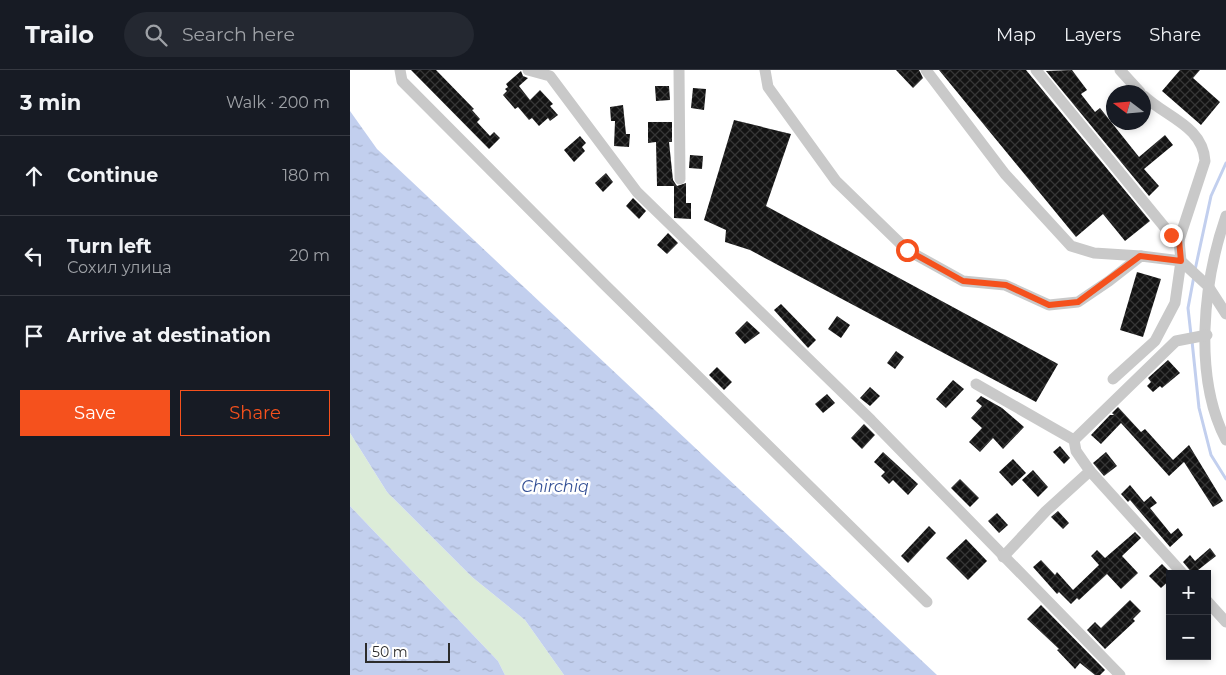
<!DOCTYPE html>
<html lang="en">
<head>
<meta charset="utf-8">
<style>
  body { margin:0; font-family:Montserrat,sans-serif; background:#242831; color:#f1f3f6 }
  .controls { position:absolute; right:15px; bottom:15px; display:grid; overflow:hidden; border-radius:0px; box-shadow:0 2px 8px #0003 }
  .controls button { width:45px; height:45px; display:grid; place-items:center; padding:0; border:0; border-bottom:1px solid #363941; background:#171b24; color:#f1f3f6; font:25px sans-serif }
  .compass { position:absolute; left:756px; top:15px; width:45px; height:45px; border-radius:50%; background:#171b24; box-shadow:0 2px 8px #0003; rotate:286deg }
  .scale { position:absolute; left:15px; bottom:12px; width:85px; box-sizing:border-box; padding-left:5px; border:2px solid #2c2c2c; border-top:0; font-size:14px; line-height:18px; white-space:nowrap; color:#2c2c2c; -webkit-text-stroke:4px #fff; paint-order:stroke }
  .stop { position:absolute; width:15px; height:15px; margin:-11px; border:4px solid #f5511d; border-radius:50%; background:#fff }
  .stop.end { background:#f5511d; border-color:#fff; box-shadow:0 1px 5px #0008 }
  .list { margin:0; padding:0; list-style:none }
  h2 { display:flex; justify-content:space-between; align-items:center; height:65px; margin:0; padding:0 20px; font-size:21px }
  h2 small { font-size:16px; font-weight:400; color:#9ea1a6 }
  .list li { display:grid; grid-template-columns:32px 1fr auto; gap:15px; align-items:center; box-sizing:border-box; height:80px; padding:0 20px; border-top:1px solid #363941 }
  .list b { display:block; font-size:19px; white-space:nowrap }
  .list p { margin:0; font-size:16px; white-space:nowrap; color:#9ea1a6 }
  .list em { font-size:16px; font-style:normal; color:#9ea1a6 }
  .actions { display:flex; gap:10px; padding:15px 20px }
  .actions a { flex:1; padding:11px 0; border:1px solid #f5511d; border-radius:0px; text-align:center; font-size:18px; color:#f5511d }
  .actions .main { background:#f5511d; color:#fff }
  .icon { flex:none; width:28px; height:28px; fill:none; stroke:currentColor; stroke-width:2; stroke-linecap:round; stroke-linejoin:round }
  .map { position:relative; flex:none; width:876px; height:605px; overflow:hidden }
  header { display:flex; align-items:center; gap:30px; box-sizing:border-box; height:70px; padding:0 25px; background:#171b24; border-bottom:1px solid #363941 }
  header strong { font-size:24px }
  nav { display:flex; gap:28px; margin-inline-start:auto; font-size:18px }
  .search { width:350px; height:45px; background:#242831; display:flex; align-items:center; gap:12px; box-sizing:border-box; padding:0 18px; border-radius:28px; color:#9ea1a6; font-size:19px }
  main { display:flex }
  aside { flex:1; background:#171b24 }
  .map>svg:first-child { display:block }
</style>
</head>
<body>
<header>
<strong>Trailo</strong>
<div class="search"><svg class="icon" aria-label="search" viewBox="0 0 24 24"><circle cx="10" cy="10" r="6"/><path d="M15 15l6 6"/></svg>Search here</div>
<nav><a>Map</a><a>Layers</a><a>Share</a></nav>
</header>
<main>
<aside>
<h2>3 min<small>Walk · 200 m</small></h2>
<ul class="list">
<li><svg class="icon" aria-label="ahead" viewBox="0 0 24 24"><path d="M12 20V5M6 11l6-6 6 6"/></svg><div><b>Continue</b></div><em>180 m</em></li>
<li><svg class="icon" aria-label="left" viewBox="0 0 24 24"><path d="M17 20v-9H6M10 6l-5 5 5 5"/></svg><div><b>Turn left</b><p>Сохил улица</p></div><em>20 m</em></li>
<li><svg class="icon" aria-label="arrive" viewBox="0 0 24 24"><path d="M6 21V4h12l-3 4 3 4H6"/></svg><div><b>Arrive at destination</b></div></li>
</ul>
<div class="actions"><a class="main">Save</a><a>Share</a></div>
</aside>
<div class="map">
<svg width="876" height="605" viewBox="0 0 876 605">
  <defs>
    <pattern id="water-ripples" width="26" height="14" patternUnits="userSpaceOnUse" patternTransform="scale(1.25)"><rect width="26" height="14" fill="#c2cfee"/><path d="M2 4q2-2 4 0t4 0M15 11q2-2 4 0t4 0" fill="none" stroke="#a7b2cc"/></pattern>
    <pattern id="building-cross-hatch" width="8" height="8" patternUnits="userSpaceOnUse" patternTransform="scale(1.25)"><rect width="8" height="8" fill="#131313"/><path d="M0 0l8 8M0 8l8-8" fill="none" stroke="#363636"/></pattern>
  </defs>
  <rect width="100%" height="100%" fill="#fff"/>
  <path fill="#dcecd8" d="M 0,363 L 37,422 L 122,507 L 175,550 L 214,605 L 155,605 L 148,591 L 0,436 Z"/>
  <g fill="url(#water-ripples)">
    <path d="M 0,41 L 27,79 L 587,605 L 214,605 L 175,550 L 122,507 L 37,422 L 0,363 Z"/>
    <path d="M 0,436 L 148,591 L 155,605 L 0,605 Z"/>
  </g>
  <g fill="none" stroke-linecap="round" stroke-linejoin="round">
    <g stroke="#c2cfee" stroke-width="3">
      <path d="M 845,200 L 861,126 L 876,93"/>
      <path d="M 841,265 L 838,238 L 844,206"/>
      <path d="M 842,271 L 849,338 L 861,385 L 876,409"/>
    </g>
  </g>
  <g fill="url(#building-cross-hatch)">
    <path d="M 61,0 L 86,0 L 124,39 L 122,40 L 130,49 L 127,52 L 140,66 L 144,62 L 150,68 L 139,79 Z"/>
    <path d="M 546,0 L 569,0 L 573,8 L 563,18 Z"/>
    <path d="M 589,0 L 676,0 L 800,151 L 775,171 L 753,144 L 726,167 Z"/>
    <path d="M 722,0 L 737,20 L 731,24 L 745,42 L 750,38 L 789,87 L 815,65 L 823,75 L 794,99 L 809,116 L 799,126 L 696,1 Z"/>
    <path d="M 830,0 L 850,0 L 843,8 L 870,32 L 851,55 L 812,21 Z"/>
    <path d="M 171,1 L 173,6 L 178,8 L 169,16 L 180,30 L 190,20 L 203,34 L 200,36 L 208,45 L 200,51 L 198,48 L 189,56 L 182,48 L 179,50 L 168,37 L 165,39 L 153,25 L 157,21 L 155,19 L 158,17 L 156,14 Z"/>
    <path d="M 305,16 L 319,16 L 320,30 L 306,31 Z"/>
    <path d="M 343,18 L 356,19 L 354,40 L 341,38 Z"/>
    <path d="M 273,35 L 276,64 L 280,64 L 279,77 L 264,76 L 265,51 L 261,51 L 260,37 Z"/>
    <path d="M 384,50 L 441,64 L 416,136 L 708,294 L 686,332 L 400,180 L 375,172 L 376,160 L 354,150 Z"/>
    <path d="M 298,52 L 322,52 L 322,72 L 319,72 L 323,110 L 327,116 L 336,113 L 336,133 L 341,133 L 341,149 L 324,148 L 324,116 L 307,116 L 306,72 L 298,73 Z"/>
    <path d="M 230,66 L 236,73 L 232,77 L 235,81 L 224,92 L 214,80 Z"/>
    <path d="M 340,85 L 353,86 L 352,99 L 339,98 Z"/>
    <path d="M 256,103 L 263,112 L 253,122 L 245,113 Z"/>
    <path d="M 283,128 L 296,141 L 289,149 L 276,136 Z"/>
    <path d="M 318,163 L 328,173 L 317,184 L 307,175 Z"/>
    <path d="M 787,202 L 811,209 L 793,267 L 770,260 Z"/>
    <path d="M 431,234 L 466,270 L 458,278 L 424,240 Z"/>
    <path d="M 487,246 L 500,255 L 491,268 L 478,259 Z"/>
    <path d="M 397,251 L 410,263 L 395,274 L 385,263 Z"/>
    <path d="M 546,281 L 554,287 L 545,299 L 537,293 Z"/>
    <path d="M 818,290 L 830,303 L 812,318 L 810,316 L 803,322 L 797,316 L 801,312 L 798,308 Z"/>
    <path d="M 367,297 L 382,312 L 374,320 L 359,305 Z"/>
    <path d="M 603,310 L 614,319 L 596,338 L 586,329 Z"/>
    <path d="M 520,317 L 530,326 L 520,336 L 510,328 Z"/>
    <path d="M 477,324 L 485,333 L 473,343 L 465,334 Z"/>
    <path d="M 631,326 L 652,338 L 674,357 L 653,379 L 643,368 L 630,382 L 619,372 L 632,358 L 621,348 L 632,336 L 626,331 Z"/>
    <path d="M 768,337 L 791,362 L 795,359 L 823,390 L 839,375 L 873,431 L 863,437 L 834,392 L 819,406 L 771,353 L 751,374 L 741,365 L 760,345 L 764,345 L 762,343 Z"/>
    <path d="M 514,354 L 525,365 L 512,379 L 501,368 Z"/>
    <path d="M 710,376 L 720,388 L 714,394 L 703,382 Z"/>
    <path d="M 533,382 L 568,414 L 558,425 L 543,410 L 539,414 L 531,406 L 535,402 L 524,392 Z"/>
    <path d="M 756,382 L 767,396 L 754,406 L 743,393 Z"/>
    <path d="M 663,389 L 676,403 L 662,416 L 649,402 Z"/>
    <path d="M 683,400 L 698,417 L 688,427 L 672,410 Z"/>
    <path d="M 610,409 L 629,428 L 620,437 L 601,418 Z"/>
    <path d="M 780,415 L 794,432 L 801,426 L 807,433 L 800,438 L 821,464 L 828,458 L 833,465 L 820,477 L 780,430 L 778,432 L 771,424 Z"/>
    <path d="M 708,441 L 719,453 L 713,459 L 701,447 Z"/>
    <path d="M 647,443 L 658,455 L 649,463 L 638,451 Z"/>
    <path d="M 579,456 L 586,463 L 558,493 L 551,486 Z"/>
    <path d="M 785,462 L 791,468 L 772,486 L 788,503 L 771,519 L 757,504 L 729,530 L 727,528 L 721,534 L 709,522 L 707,524 L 683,497 L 691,490 L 705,505 L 707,502 L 723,520 L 749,495 L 741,486 L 747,480 L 755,488 Z"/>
    <path d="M 616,469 L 637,491 L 618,510 L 596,488 Z"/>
    <path d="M 860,478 L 866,486 L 843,504 L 833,492 L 840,485 L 845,491 Z"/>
    <path d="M 812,494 L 820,502 L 820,510 L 811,518 L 799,506 Z"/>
    <path d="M 780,530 L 791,541 L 783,549 L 785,551 L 755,579 L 737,560 L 745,552 L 751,558 Z"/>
    <path d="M 691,535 L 755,600 L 750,605 L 745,605 L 730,593 L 725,599 L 707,580 L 709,579 L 677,549 Z"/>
  </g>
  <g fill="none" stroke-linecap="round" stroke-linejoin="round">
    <g stroke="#c9c9c9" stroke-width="11">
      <path d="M 50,0 L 52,11 L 254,214 L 577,532"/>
      <path d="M 178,0 L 200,6 L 287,122 L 521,350 L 770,605"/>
      <path d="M 329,0 L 330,109"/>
      <path d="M 415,0 L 418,17 L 486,111 L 557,180 L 613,211 L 655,215 L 699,235 L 728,232 L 759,211 L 791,186 L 831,191 L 858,216 L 876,244"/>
      <path d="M 576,0 L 655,104 L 721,176 L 744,183 L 791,186"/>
      <path d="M 686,0 L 821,165 L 829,170"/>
      <path d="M 770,0 L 790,22"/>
      <path d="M 876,146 C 853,212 843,307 876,370"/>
      <path d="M 763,309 L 805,271 L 825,233 L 831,191 L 829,170 L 855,91 C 853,56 816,47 794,26"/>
      <path d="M 626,314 L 724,370"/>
      <path d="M 740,401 L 833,504"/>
      <path d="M 653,487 L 696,441 L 740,401 L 726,381 L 724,370 L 826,271 L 857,265"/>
      <path d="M 857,531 L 876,552"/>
    </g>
  </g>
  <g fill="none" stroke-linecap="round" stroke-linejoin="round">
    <path stroke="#f5511d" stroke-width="6" d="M 557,180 L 613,211 L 656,215 L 699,235 L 728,232 L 790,186 L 831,191 L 829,170 L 821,165"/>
  </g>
  <g text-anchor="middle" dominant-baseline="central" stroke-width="5" stroke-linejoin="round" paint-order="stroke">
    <g font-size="16" font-style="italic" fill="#345095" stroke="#fff">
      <text x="205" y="416">Chirchiq</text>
    </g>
  </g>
</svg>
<div class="controls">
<button>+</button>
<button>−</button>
</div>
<svg class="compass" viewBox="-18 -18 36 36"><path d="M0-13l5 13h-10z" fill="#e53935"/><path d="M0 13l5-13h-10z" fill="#9ea1a6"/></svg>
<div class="scale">50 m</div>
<div class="stop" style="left:557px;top:180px"></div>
<div class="stop end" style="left:821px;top:165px"></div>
</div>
</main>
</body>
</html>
